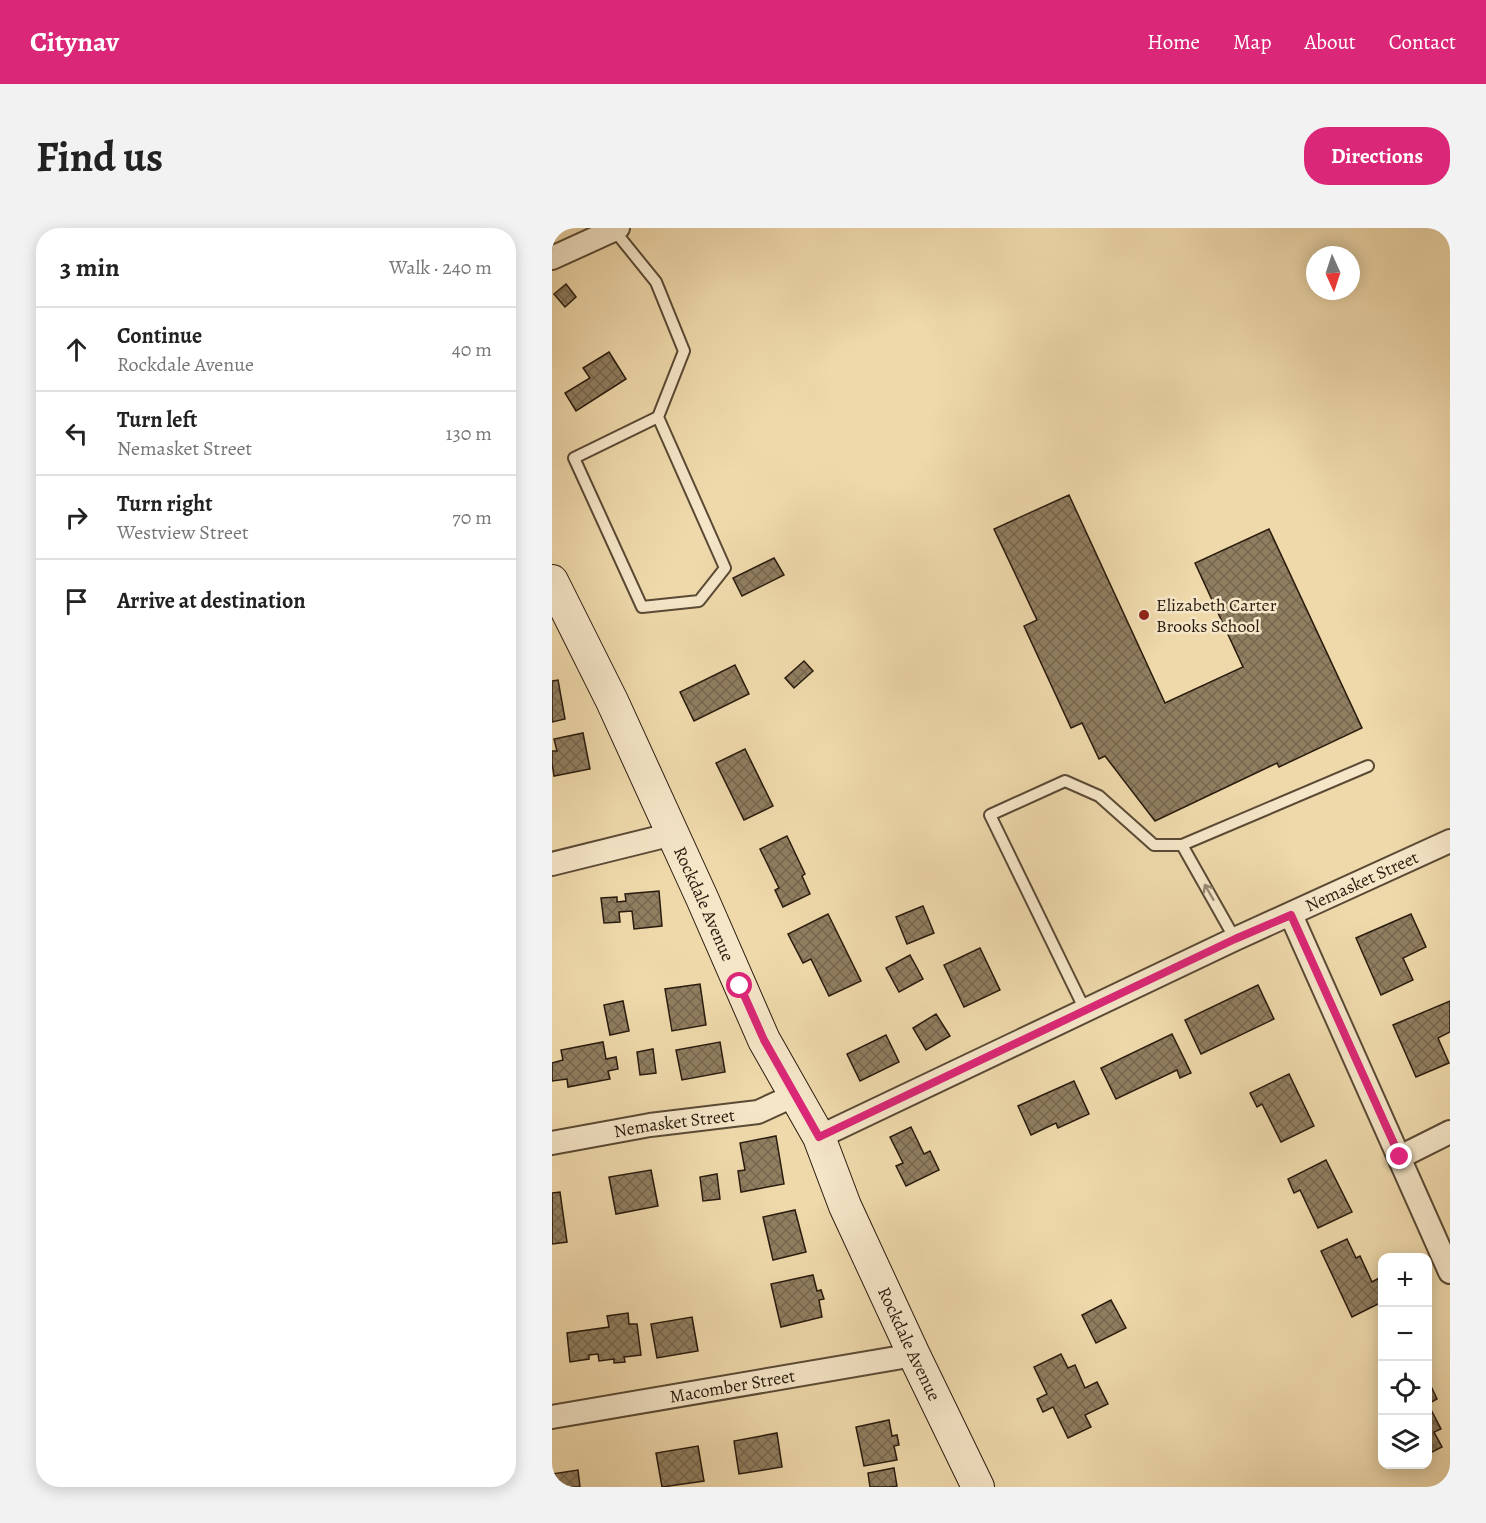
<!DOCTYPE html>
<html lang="en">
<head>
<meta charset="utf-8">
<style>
  body { margin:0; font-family:Alegreya,serif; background:#f2f2f2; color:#222 }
  .controls { position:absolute; right:18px; bottom:18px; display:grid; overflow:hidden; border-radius:12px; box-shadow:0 3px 15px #0003 }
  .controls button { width:54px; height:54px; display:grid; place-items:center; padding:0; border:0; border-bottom:2px solid #e0e0e0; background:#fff; color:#222; font:30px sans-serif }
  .compass { position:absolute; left:754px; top:18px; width:54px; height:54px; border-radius:50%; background:#fff; box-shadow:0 3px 15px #0003; rotate:177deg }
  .stop { position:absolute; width:18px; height:18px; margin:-14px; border:4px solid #db2777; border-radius:50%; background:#fff }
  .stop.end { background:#db2777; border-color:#fff; box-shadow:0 2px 6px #0008 }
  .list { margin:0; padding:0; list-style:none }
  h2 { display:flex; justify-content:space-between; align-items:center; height:78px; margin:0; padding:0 24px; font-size:26px }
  h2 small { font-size:20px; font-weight:400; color:#767676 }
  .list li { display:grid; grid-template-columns:39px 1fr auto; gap:18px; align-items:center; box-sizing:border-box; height:84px; padding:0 24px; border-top:2px solid #e0e0e0 }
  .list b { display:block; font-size:22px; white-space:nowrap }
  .list p { margin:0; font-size:20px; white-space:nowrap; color:#767676 }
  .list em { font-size:20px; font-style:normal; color:#767676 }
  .icon { flex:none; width:33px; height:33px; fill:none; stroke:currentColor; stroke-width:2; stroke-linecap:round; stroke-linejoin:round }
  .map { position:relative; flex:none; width:898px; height:1259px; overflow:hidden; border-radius:24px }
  header { display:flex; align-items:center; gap:36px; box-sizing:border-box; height:84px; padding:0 30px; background:#db2777; color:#fff }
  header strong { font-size:28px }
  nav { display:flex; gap:33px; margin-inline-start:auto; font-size:21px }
  .intro { display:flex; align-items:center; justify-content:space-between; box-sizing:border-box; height:144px; padding:0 36px }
  h1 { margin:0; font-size:42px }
  .button { padding:15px 27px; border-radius:24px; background:#db2777; color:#fff; font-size:21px; font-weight:700 }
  main { display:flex; gap:36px; padding:0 36px }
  aside { flex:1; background:#fff; border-radius:24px; box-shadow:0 3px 15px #0003 }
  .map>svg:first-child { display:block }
</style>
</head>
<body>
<header>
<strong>Citynav</strong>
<nav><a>Home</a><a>Map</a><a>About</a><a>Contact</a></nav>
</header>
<div class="intro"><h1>Find us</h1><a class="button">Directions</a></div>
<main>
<aside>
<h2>3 min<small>Walk · 240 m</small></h2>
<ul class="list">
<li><svg class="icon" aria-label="ahead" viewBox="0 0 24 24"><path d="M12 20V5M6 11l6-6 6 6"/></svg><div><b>Continue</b><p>Rockdale Avenue</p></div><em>40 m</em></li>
<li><svg class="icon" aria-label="left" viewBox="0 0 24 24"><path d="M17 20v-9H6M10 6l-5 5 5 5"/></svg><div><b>Turn left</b><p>Nemasket Street</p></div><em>130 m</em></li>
<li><svg class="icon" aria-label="right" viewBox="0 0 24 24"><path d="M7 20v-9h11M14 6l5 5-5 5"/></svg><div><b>Turn right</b><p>Westview Street</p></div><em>70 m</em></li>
<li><svg class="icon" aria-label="arrive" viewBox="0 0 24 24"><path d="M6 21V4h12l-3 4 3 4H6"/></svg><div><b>Arrive at destination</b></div></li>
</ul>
</aside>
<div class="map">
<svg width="898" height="1259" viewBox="0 0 898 1259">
  <defs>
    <pattern id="building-cross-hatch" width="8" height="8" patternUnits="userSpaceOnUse" patternTransform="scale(1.5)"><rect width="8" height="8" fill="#907e60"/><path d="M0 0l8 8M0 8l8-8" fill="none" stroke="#76664e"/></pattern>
  </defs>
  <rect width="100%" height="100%" fill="#efd9ab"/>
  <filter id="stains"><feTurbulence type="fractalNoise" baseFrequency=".00333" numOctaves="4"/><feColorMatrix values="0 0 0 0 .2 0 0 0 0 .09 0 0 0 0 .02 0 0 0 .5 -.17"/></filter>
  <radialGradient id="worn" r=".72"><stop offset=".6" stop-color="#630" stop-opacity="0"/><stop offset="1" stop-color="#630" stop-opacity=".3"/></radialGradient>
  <g fill="url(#building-cross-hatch)" stroke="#291b0e" stroke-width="1.5">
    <path d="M 14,56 L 24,69 L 13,79 L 2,66 Z"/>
    <path d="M 57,124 L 74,151 L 24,183 L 13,165 L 38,150 L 31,140 Z"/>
    <path d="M 517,267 L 613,475 L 691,439 L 643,335 L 717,301 L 810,500 L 727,539 L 725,535 L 603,593 L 553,528 L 547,531 L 530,495 L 519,500 L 472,398 L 485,392 L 442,301 Z"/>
    <path d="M 222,330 L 232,347 L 190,368 L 181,350 Z"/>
    <path d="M 252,433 L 261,443 L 242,460 L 233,450 Z"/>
    <path d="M 183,437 L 197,466 L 142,493 L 128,464 Z"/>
    <path d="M 6,452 L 13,491 L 0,494 L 0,453 Z"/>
    <path d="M 31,505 L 38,541 L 2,548 L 0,535 L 0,523 L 5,523 L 2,511 Z"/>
    <path d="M 193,521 L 221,578 L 192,592 L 164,535 Z"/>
    <path d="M 235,608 L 253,646 L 250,648 L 258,666 L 231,679 L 223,662 L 227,660 L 208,621 Z"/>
    <path d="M 107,663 L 110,698 L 82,701 L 80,683 L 67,684 L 68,694 L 52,695 L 49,670 L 65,669 L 65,674 L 74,673 L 73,666 Z"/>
    <path d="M 371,678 L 382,705 L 355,716 L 344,689 Z"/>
    <path d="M 276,686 L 309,753 L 277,768 L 259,731 L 251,735 L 236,706 Z"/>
    <path d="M 859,686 L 874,719 L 851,730 L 861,752 L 829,767 L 804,710 Z"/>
    <path d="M 428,720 L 448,762 L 412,779 L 392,737 Z"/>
    <path d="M 358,727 L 371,751 L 347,764 L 334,740 Z"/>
    <path d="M 148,756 L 154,797 L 120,803 L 113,761 Z"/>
    <path d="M 706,757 L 722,791 L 649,826 L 633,792 Z"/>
    <path d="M 71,773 L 77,803 L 58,807 L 52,777 Z"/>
    <path d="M 898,773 L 898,804 L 886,810 L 897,835 L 864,849 L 841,797 Z"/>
    <path d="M 384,786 L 398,808 L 374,822 L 361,800 Z"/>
    <path d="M 620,806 L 639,845 L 628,850 L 625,842 L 564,871 L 549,840 Z"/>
    <path d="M 334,807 L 347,834 L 308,853 L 295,826 Z"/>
    <path d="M 51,814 L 54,831 L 64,829 L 66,841 L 56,843 L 58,851 L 16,859 L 15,851 L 0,853 L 0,835 L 11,832 L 9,822 Z"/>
    <path d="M 168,814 L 173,844 L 130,852 L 124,822 Z"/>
    <path d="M 101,821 L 104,845 L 88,847 L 85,824 Z"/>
    <path d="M 737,846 L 762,898 L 729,914 L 710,876 L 705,879 L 698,865 Z"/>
    <path d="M 522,853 L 537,886 L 506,900 L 504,895 L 479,907 L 466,878 Z"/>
    <path d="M 359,899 L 372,926 L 378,923 L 387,942 L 354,958 L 344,938 L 351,935 L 338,909 Z"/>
    <path d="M 224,908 L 232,956 L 189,964 L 186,943 L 193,942 L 188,915 Z"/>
    <path d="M 774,932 L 800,984 L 766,1000 L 748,962 L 742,965 L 736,951 Z"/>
    <path d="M 99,942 L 106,978 L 64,986 L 57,949 Z"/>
    <path d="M 165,946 L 168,971 L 151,973 L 148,949 Z"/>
    <path d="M 8,964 L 15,1014 L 0,1016 L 0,965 Z"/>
    <path d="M 243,982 L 254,1024 L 221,1032 L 211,989 Z"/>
    <path d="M 795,1011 L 804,1030 L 808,1028 L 820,1054 L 829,1049 L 830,1053 L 830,1074 L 800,1089 L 769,1023 Z"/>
    <path d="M 261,1047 L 265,1063 L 269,1062 L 272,1071 L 267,1072 L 270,1089 L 229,1099 L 219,1056 Z"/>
    <path d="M 559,1072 L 574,1100 L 544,1115 L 530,1087 Z"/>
    <path d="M 76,1085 L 77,1096 L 85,1096 L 89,1127 L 72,1129 L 73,1134 L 62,1135 L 62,1131 L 47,1133 L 46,1126 L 37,1127 L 37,1131 L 18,1134 L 15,1105 L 57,1099 L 55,1088 Z"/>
    <path d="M 140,1089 L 146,1123 L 105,1130 L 99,1096 Z"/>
    <path d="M 509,1126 L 516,1140 L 523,1137 L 533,1160 L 545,1154 L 556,1176 L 533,1187 L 539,1199 L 516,1210 L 501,1179 L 491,1184 L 485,1171 L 495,1166 L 482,1139 Z"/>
    <path d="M 876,1152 L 885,1171 L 876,1176 Z"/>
    <path d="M 876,1176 L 889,1201 L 882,1204 L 890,1219 L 876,1226 Z"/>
    <path d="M 337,1192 L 340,1208 L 345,1207 L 347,1217 L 342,1218 L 345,1232 L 312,1238 L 304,1199 Z"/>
    <path d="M 225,1205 L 230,1239 L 187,1246 L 182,1213 Z"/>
    <path d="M 146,1218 L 152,1253 L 110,1259 L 104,1225 Z"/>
    <path d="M 342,1240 L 345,1258 L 338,1259 L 318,1259 L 316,1245 Z"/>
    <path d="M 26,1242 L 28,1259 L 0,1259 L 0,1246 Z"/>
  </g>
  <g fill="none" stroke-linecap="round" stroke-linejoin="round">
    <defs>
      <g id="lane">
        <path d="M 62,2 L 104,54 L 132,123 L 106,189 L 173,340 L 147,373 L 90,379 L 22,230 L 106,189"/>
        <path d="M 630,617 L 683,711"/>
        <path d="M 533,782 L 438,587 L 513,553 L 547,568 L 602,617 L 630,617 L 816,538"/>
      </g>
      <g id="street">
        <path d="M 0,30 L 66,0"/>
        <path d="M 0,636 L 121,606"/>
        <path d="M 739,687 L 898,1044"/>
        <path id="s1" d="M 267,909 L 683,711 L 898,613"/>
        <path id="s2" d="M 0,915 L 98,897 L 206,884 L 243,867"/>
        <path d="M 848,929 L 898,904"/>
        <path id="s3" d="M 0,1189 L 362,1127"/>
      </g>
      <g id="secondary">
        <path id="s4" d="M 0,353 L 60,473 L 150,670 L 212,812 L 267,909 L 293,978 L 362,1127 L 426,1259"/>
      </g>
    </defs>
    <use href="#lane" stroke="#5a4a35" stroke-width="14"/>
    <use href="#street" stroke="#5a4a35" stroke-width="26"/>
    <use href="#secondary" stroke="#291b0e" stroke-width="34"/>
    <use href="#lane" stroke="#f5e6c8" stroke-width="10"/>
    <use href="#street" stroke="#f5e6c8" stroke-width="22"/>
    <use href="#secondary" stroke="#f5e6c8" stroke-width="32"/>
  </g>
  <defs><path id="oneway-shaft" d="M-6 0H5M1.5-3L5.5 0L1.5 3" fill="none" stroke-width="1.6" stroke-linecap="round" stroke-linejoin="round" transform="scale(1.5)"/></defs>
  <use stroke="#998b74" href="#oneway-shaft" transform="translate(657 664) rotate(-120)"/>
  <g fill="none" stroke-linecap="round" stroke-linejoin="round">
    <path stroke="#db2777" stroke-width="8" d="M 188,758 L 212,812 L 267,909 L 683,711 L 739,687 L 848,929"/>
  </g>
  <circle fill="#8f2418" stroke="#f5e6c8" stroke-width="2" cx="592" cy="387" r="6"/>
  <g text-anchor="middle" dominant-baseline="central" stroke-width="5" stroke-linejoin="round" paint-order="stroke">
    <g font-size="18" fill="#291b0e" stroke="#f5e6c8" text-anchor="start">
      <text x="604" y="377">Elizabeth Carter<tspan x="604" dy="21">Brooks School</tspan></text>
    </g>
    <g font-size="18" fill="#291b0e" stroke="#f5e6c8">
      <text stroke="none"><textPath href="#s1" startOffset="600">Nemasket Street</textPath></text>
      <text stroke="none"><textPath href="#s4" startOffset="357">Rockdale Avenue</textPath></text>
      <text stroke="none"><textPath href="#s2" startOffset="124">Nemasket Street</textPath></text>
      <text stroke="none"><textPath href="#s4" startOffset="843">Rockdale Avenue</textPath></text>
      <text stroke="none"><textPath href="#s3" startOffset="183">Macomber Street</textPath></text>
    </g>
  </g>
  <rect width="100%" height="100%" filter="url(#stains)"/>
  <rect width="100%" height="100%" fill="url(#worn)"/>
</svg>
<div class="controls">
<button>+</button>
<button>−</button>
<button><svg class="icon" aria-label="locate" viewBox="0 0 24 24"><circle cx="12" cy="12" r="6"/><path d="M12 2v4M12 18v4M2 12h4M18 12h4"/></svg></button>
<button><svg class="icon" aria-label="layers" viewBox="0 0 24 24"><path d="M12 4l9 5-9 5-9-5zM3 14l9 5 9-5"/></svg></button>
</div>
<svg class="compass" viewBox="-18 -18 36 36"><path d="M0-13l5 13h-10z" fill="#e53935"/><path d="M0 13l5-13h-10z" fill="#767676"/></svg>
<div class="stop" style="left:188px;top:758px"></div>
<div class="stop end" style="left:848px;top:929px"></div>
</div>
</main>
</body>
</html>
